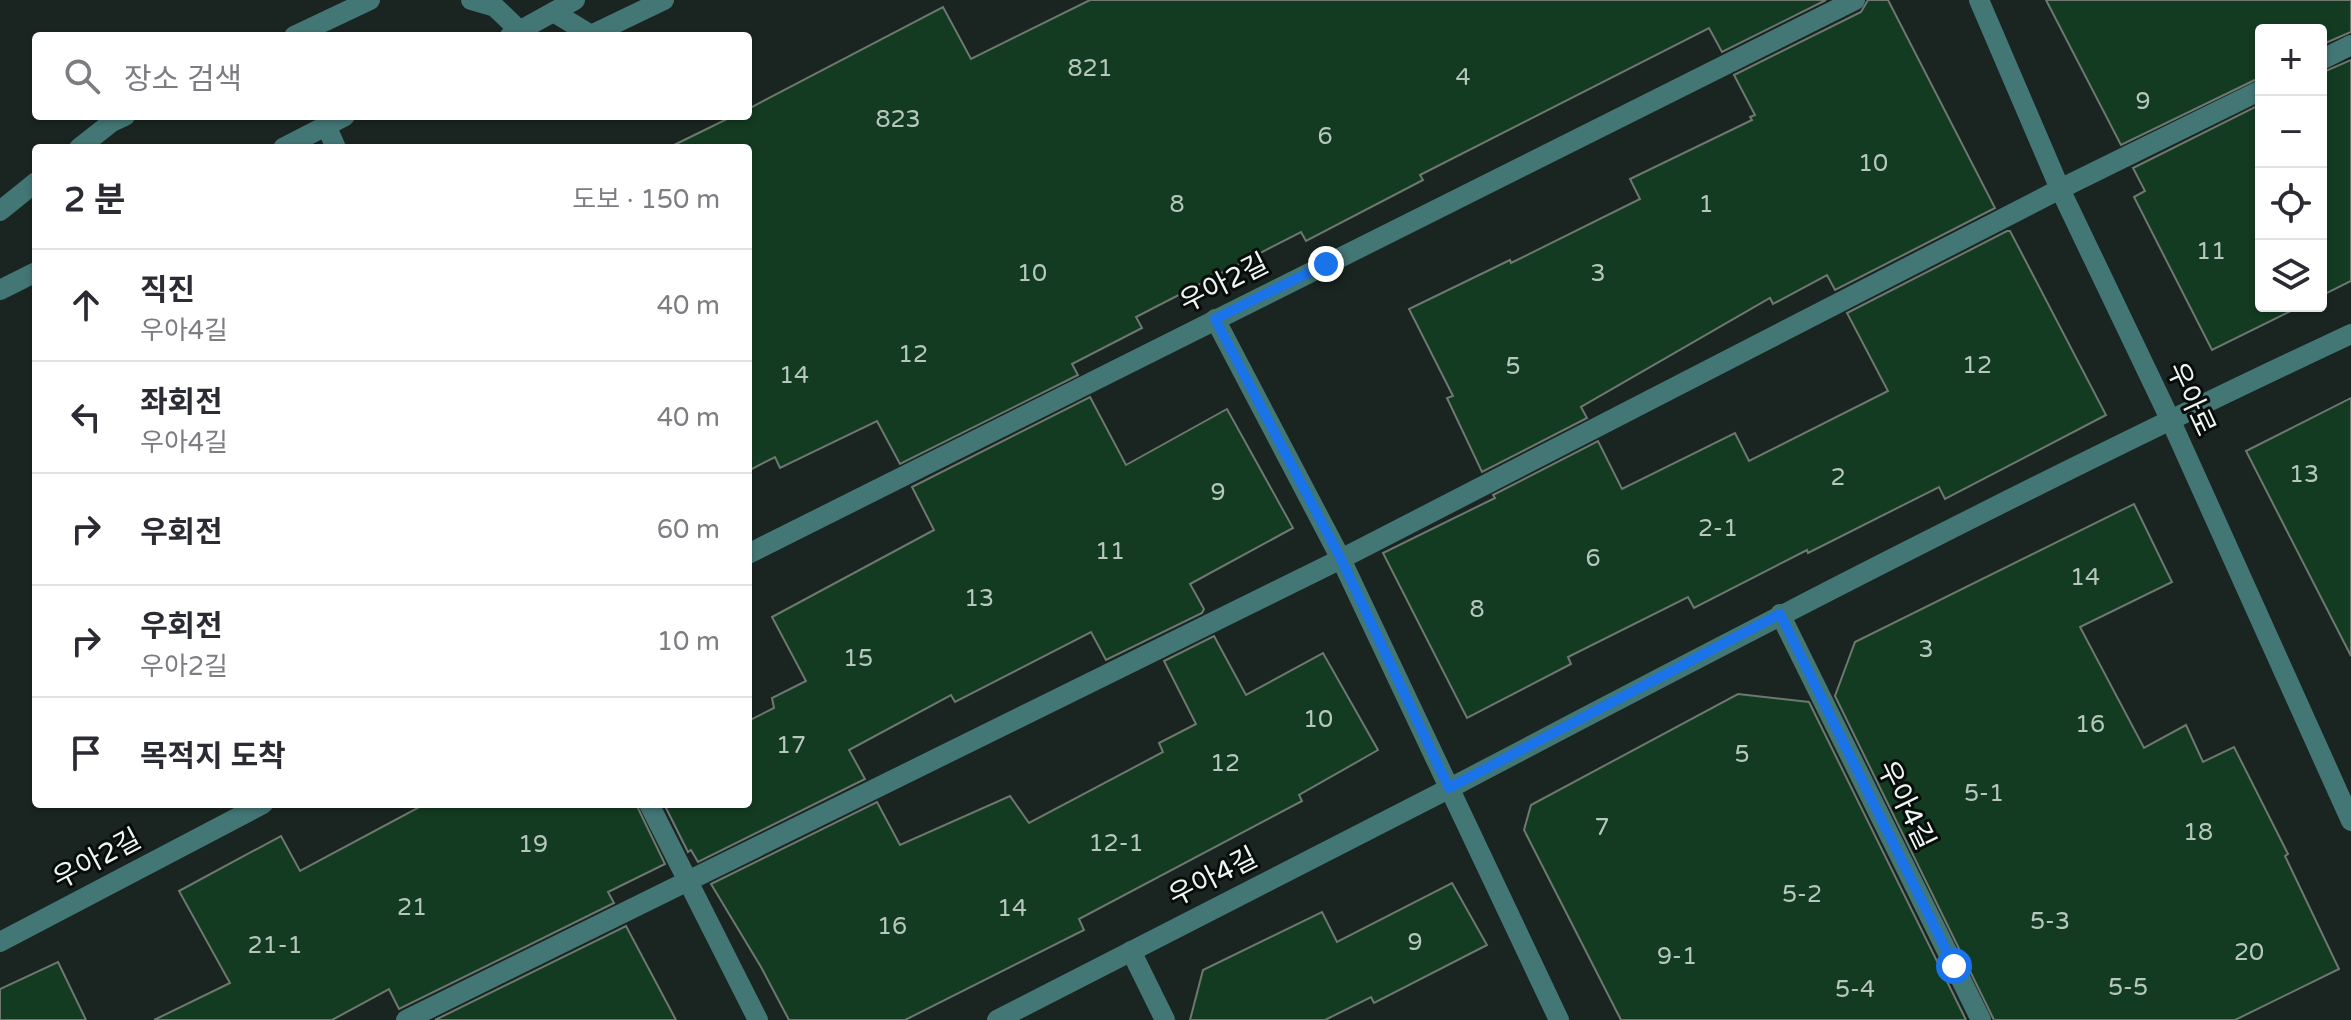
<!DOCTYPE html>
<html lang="ko">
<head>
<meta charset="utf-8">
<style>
  body { margin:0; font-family:"Varela Round","Noto Sans KR",sans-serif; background:#f2f2f3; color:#2b2b33 }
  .controls { position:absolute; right:24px; top:24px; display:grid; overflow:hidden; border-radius:8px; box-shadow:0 2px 6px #0004 }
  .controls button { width:72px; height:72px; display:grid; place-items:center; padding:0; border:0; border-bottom:2px solid #e1e1e2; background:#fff; color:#2b2b33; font:40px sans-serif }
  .stop { position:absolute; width:24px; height:24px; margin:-18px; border:6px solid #1a73e8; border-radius:50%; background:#fff }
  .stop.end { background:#1a73e8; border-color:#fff; box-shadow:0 2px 8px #0008 }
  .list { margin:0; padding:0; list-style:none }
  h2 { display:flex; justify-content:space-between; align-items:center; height:104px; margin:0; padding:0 32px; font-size:34px }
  h2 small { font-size:26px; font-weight:400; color:#7c7c81 }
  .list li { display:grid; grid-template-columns:52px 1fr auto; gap:24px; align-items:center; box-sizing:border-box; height:112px; padding:0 32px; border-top:2px solid #e1e1e2 }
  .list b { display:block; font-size:30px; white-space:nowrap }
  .list p { margin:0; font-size:26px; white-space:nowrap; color:#7c7c81 }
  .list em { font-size:26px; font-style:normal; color:#7c7c81 }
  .icon { flex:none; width:44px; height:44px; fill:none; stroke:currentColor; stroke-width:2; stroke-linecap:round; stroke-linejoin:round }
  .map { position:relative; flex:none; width:2351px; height:1020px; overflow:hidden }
  .search { position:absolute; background:#fff; box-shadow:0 2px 6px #0004; left:32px; top:32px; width:720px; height:88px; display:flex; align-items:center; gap:20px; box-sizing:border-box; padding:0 28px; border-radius:8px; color:#7c7c81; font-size:30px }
  .panel { position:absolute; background:#fff; box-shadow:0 2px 6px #0004; left:32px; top:144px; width:720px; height:664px; border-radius:8px }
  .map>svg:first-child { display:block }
</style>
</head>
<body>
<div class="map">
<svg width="2351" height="1020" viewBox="0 0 2351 1020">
  <rect width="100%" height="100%" fill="#1a2521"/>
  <g fill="#133b21" stroke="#6e7870" stroke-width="2">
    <path d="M 1090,0 L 1826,0 L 1722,52 L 1709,28 L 1420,175 L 1423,180 L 1306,241 L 1301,232 L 1136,317 L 1142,328 L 1072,364 L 1078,375 L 900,464 L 877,421 L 780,468 L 775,457 L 748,471 L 748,148 L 668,148 L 733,116 L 748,116 L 748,109 L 943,7 L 971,59 Z"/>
    <path d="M 1868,0 L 1888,0 L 1995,208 L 1835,290 L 1827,275 L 1773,304 L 1770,298 L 1581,407 L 1587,418 L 1482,472 L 1447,398 L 1453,396 L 1409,309 L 1510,260 L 1511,263 L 1640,199 L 1630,179 L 1752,120 L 1750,117 L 1755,115 L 1734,75 L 1861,12 Z"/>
    <path d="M 2046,0 L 2351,0 L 2351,32 L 2321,45 L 2321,30 L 2261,30 L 2261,77 L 2121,145 Z"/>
    <path d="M 2351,60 L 2351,281 L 2321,296 L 2321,73 Z"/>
    <path d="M 2261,104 L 2261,306 L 2301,306 L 2212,350 L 2134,197 L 2145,191 L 2133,168 Z"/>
    <path d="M 2007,231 L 2010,231 L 2106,415 L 1945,499 L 1939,487 L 1808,553 L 1807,550 L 1694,608 L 1688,597 L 1568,657 L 1571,664 L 1467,718 L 1383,553 L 1495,498 L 1493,495 L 1598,441 L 1622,489 L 1735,433 L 1749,461 L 1888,391 L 1847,313 Z"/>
    <path d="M 1090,397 L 1126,465 L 1227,409 L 1293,528 L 1190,584 L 1204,609 L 1202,613 L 1106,660 L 1091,632 L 955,702 L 951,695 L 849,750 L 865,779 L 698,862 L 691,850 L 688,852 L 664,804 L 748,804 L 748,721 L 774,708 L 772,698 L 806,681 L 772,617 L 934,530 L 912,487 Z"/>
    <path d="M 2351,398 L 2351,656 L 2246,451 Z"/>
    <path d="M 2134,504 L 2172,582 L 2080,627 L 2144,748 L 2186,725 L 2203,762 L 2234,747 L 2288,854 L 2285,856 L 2339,969 L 2235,1020 L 1994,1020 L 1835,696 L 1855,642 Z"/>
    <path d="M 1214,636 L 1246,695 L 1323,653 L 1378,750 L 1299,795 L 1302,801 L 1079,919 L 1084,930 L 905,1020 L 789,1020 L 761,967 L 711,884 L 877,802 L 900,845 L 1010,796 L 1029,823 L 1163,752 L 1159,743 L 1196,724 L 1164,661 Z"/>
    <path d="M 1738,694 L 1809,702 L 1966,1020 L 1621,1020 L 1524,830 L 1531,805 Z"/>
    <path d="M 425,804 L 636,804 L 665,864 L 608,892 L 614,903 L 399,1009 L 389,989 L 332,1020 L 154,1020 L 230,983 L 179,891 L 281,836 L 300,871 Z"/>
    <path d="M 1452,883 L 1487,945 L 1374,1003 L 1371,997 L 1325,1020 L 1190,1020 L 1203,970 L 1322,912 L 1337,942 Z"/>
    <path d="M 626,926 L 676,1020 L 435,1020 Z"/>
    <path d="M 58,962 L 86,1020 L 0,1020 L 0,989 Z"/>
  </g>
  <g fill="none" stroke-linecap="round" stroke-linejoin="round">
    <g stroke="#437776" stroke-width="20">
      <path d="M 471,0 L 495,7 L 520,31"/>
      <path d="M 1979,0 L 2060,189 L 2170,419 L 2351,821"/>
      <path d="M 555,13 L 591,35 L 664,0"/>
      <path d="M 294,36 L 370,0"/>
      <path d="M 510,36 L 575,0"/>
      <path d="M 2321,60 L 2351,45"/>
      <path d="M 326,125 L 336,148"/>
      <path d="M 79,148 L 112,122 L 125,116"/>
      <path d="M 283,148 L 345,116"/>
      <path d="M 0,211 L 36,182"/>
      <path d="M 0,290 L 36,272"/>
      <path d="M 1215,319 L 1341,559 L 1559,1020"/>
      <path d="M 748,554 L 1855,0"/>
      <path d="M 1780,614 L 1981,1020"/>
      <path d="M 649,804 L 758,1020"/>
      <path d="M 0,942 L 263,804"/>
      <path d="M 1131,951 L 1165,1020"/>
      <path d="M 406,1020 L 1341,559 L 2060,189 L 2261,90"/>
      <path d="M 997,1020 C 1148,942 1300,865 1452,787 C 1749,631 2047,476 2351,334"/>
    </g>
  </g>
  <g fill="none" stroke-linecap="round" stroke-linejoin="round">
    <path stroke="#1a73e8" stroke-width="10" d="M 1326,264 L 1215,319 L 1341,559 L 1449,788 L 1780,614 L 1954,966"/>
  </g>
  <g text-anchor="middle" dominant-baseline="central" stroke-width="6" stroke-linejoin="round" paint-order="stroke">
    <g font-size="24" fill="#b7c7be">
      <text x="1090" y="68">821</text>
      <text x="1463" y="77">4</text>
      <text x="2143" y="101">9</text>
      <text x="898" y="119">823</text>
      <text x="1325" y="136">6</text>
      <text x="1873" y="163">10</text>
      <text x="1177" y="204">8</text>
      <text x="1706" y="204">1</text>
      <text x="2211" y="251">11</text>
      <text x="1032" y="273">10</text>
      <text x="1598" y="273">3</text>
      <text x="913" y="354">12</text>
      <text x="1977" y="365">12</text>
      <text x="1513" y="366">5</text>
      <text x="794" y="375">14</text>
      <text x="2304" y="474">13</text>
      <text x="1838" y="477">2</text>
      <text x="1218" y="492">9</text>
      <text x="1718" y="528">2-1</text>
      <text x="1110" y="551">11</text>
      <text x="1593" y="558">6</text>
      <text x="2085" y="577">14</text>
      <text x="979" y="598">13</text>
      <text x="1477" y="609">8</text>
      <text x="1926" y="649">3</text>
      <text x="858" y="658">15</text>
      <text x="1318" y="719">10</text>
      <text x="2090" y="724">16</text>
      <text x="791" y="745">17</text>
      <text x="1742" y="754">5</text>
      <text x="1225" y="763">12</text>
      <text x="1984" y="793">5-1</text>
      <text x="1602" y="827">7</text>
      <text x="2198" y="832">18</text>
      <text x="1116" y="843">12-1</text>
      <text x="533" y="844">19</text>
      <text x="1802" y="894">5-2</text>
      <text x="412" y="907">21</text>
      <text x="1012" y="908">14</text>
      <text x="2050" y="921">5-3</text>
      <text x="892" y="926">16</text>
      <text x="1415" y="942">9</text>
      <text x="275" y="945">21-1</text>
      <text x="2249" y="952">20</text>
      <text x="1677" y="956">9-1</text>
      <text x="2128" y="987">5-5</text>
      <text x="1855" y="989">5-4</text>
    </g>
    <g font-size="28" fill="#eef6f3" stroke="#080d0b">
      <text transform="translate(1224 283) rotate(-27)">우아2길</text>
      <text transform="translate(2191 399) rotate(65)">우아로</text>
      <text transform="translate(1906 805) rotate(64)">우아4길</text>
      <text transform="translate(97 859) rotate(-28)">우아2길</text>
      <text transform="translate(1213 877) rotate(-27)">우아4길</text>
    </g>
  </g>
</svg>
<div class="controls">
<button>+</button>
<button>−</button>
<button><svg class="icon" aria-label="locate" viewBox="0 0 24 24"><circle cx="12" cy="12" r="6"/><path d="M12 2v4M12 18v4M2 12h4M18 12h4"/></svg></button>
<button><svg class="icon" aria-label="layers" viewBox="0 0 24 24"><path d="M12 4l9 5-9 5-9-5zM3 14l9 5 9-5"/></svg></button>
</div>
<div class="stop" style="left:1954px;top:966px"></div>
<div class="stop end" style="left:1326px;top:264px"></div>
<div class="search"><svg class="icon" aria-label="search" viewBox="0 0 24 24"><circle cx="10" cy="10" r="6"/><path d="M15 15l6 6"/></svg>장소 검색</div>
<section class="panel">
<h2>2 분<small>도보 · 150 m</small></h2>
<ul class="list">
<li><svg class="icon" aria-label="ahead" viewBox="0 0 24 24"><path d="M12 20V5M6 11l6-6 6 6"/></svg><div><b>직진</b><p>우아4길</p></div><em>40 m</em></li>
<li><svg class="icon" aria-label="left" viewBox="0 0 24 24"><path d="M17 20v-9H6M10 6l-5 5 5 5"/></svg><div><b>좌회전</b><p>우아4길</p></div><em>40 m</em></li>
<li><svg class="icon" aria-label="right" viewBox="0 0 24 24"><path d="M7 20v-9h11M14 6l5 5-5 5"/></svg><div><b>우회전</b></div><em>60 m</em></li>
<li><svg class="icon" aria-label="right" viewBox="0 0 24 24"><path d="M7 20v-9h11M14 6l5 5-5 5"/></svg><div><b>우회전</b><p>우아2길</p></div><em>10 m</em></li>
<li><svg class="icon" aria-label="arrive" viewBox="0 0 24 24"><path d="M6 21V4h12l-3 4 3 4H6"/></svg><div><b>목적지 도착</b></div></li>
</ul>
</section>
</div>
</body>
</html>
